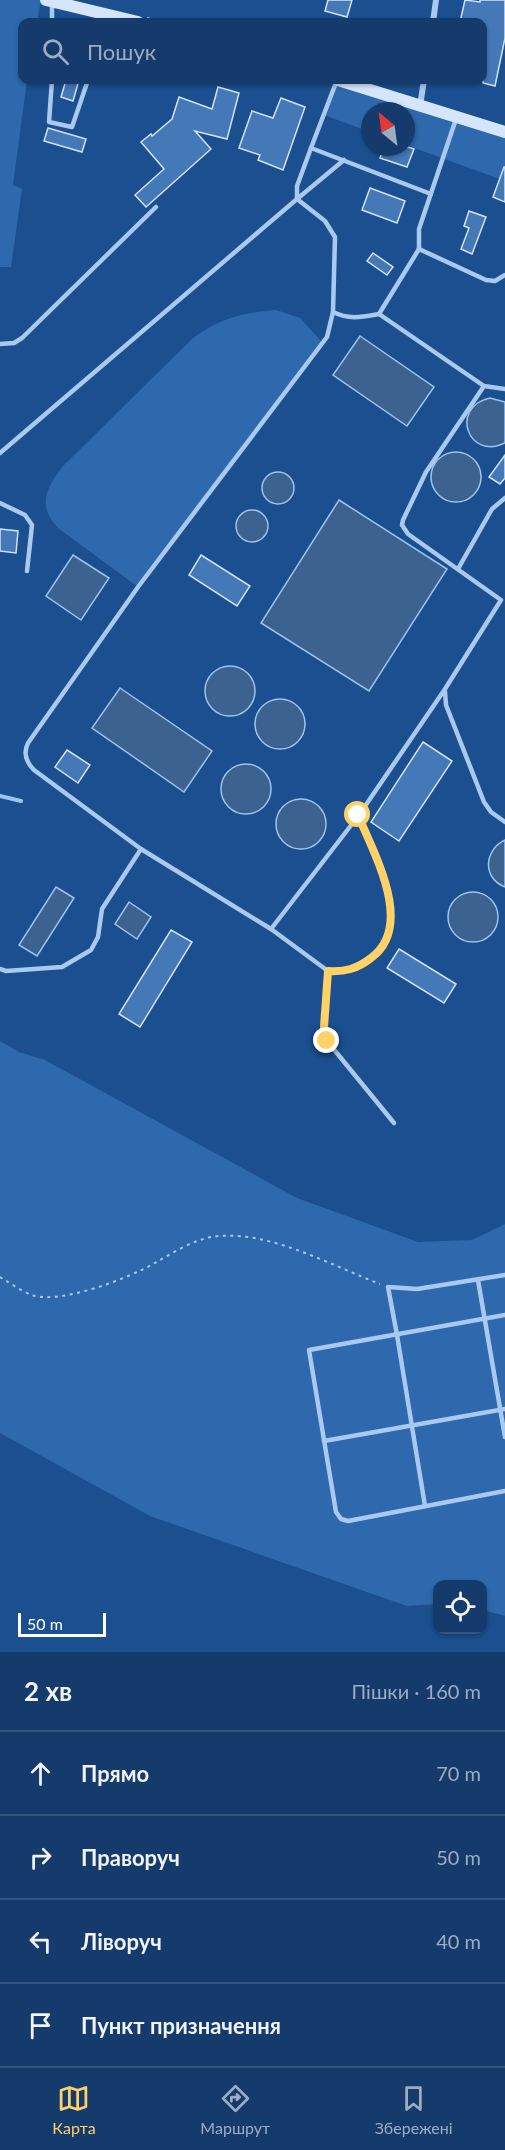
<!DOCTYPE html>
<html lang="uk">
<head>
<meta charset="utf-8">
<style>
  body { margin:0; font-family:Lato,sans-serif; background:#214673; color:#f1f3f6 }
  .controls { position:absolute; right:18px; bottom:18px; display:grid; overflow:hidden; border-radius:12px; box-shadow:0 2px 4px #0004 }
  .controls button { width:54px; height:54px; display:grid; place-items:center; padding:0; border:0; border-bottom:2px solid #33557e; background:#143b6b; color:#f1f3f6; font:30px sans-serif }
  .compass { position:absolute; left:361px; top:102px; width:54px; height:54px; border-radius:50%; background:#143b6b; box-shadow:0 2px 4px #0004; rotate:331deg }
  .scale { position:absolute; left:18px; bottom:15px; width:88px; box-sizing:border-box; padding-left:6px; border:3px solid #fff; border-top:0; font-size:16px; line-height:21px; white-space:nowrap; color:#fff; -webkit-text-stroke:4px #1b4f8f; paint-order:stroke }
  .stop { position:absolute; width:18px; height:18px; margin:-14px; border:4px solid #ffd166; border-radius:50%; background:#fff }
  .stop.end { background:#ffd166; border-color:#fff; box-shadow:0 2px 6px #0008 }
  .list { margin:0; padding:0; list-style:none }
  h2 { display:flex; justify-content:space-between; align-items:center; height:78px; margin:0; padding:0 24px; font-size:26px }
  h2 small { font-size:20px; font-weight:400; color:#9dadc1 }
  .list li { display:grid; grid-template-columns:39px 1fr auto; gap:18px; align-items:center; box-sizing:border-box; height:84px; padding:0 24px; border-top:2px solid #33557e }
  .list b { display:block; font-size:22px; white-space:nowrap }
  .list em { font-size:20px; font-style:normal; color:#9dadc1 }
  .icon { flex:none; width:33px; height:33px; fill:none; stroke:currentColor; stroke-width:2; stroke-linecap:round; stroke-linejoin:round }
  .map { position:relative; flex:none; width:505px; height:1652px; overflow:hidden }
  .search { position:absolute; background:#143b6b; box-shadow:0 2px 4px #0004; left:18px; right:18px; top:18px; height:66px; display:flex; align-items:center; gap:15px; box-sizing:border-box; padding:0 21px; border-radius:12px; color:#9dadc1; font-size:22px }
  .sheet { height:414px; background:#143b6b }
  nav { display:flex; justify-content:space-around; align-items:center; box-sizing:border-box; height:84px; border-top:2px solid #33557e; background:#143b6b; font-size:16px; color:#9dadc1 }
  nav a { display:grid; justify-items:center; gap:3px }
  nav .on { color:#ffd166 }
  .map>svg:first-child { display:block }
</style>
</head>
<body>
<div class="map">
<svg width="505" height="1652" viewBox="0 0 505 1652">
  <rect width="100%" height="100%" fill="#1b4f8f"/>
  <g fill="#2e69ad">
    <path d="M 0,0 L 41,0 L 37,22 L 22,22 L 22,80 L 27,80 L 13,185 L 22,189 L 11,267 L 0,267 Z"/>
    <path d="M 337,80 L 505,133 L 505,181 L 406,145 L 406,111 L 370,111 L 370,132 L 324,115 Z"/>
    <path d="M 276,310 L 300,318 L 323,343 L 138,587 L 58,528 C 37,505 46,489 62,467 L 193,338 C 220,318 243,313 276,310 Z"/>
    <path d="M 0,1041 L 19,1052 L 45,1060 L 297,1198 L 418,1242 L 472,1240 L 505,1224 L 505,1616 L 483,1610 L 482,1584 L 438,1584 L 437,1604 L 407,1606 L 150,1516 L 0,1433 Z"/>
  </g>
  <g fill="#3c6290" stroke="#9cc4f0" stroke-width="1.5">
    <path d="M 360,336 L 434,387 L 407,426 L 333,375 Z"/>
    <path d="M 490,398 L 505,402 L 505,443 C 468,461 449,407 490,398 Z"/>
    <circle cx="456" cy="477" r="25"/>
    <circle cx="278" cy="488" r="16"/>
    <path d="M 339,500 L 447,569 L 369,691 L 261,623 Z"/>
    <circle cx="252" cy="526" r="16"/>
    <path d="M 73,555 L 109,578 L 81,620 L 46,596 Z"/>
    <circle cx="230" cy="691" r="25"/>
    <path d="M 120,688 L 212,751 L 184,792 L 92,728 Z"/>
    <circle cx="280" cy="724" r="25"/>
    <circle cx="246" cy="789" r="25"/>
    <circle cx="301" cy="824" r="25"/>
    <path d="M 505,840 L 505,887 C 482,878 484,850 505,840 Z"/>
    <path d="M 56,887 L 74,898 L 37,956 L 19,945 Z"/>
    <circle cx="473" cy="917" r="25"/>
    <path d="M 129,902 L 151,917 L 137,939 L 115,924 Z"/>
  </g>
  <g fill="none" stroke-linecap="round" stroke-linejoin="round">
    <path stroke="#9cc4f0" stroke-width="4" d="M 0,796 L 21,801"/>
  </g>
  <g fill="#4478b7" stroke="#cfe3fa" stroke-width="1.5">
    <path d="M 328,0 L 352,0 L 347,17 L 325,11 Z"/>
    <path d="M 465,0 L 480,2 L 480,0 L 505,0 L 505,38 L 495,86 L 483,83 L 483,22 L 460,22 Z"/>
    <path d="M 66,80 L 79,80 L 73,101 L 61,97 Z"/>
    <path d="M 218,87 L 239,93 L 227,139 L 195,131 L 211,149 L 146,207 L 135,195 L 164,169 L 141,142 L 151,134 L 152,136 L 172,119 L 179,97 L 212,109 Z"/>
    <path d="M 281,98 L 305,107 L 283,170 L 258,160 L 260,155 L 239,148 L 252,111 L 273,118 Z"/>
    <path d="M 48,128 L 86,139 L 82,152 L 44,141 Z"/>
    <path d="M 384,147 L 408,147 L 414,149 L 407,167 L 380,158 Z"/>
    <path d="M 504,167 L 505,167 L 505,202 L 493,197 Z"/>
    <path d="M 370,188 L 405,201 L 397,223 L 362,210 Z"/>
    <path d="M 469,211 L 486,217 L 472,254 L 461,249 L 469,228 L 464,226 Z"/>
    <path d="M 373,253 L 393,267 L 387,275 L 367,261 Z"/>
    <path d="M 505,455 L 505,478 L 500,484 L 489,477 Z"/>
    <path d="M 0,529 L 18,531 L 16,553 L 0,551 Z"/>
    <path d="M 201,555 L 250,586 L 237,606 L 189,575 Z"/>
    <path d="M 423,742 L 452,761 L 399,841 L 371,822 Z"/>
    <path d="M 67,750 L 90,765 L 78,783 L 55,767 Z"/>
    <path d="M 171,930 L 192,942 L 140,1027 L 119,1014 Z"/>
    <path d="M 399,949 L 456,984 L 444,1003 L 387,968 Z"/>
  </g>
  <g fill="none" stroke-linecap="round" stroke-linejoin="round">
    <g stroke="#a9c9ee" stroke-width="2" stroke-dasharray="3 4.5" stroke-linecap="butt">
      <path d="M 147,18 L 164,22"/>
      <path d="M 0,1277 C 10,1283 21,1291 32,1295 C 59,1305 129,1278 153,1264 C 171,1254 191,1241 211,1237 C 265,1228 330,1265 380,1284"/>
    </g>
    <g stroke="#a9c9ee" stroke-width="4.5">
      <path d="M 52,2 L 52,22"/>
      <path d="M 52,80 L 49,122 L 72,127 L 88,80"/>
      <path d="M 456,119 L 419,229 L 419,249 L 379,314 L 484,386 L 505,389"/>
      <path d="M 311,148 L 337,80"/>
      <path d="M 344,160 L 297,199 L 297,186 L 311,148 L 431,194"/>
      <path d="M 419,249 L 486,280 L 495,281 L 505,275"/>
      <path d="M 379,314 C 362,317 349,320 333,312 L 327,337 L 138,587 L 28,743 C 23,753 26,762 34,770 L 141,849 L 271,929 L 328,971 L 324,1027 L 327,1041 L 394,1123"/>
      <path d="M 0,344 L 14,343 L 22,338 L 156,207"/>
      <path d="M 0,453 L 297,199 L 325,221 L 335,237 L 333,312"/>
      <path d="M 0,503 L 25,515 L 32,525 L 27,571"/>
      <path d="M 458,569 L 492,509 L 505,498"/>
      <path d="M 445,692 L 446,705 L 484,802 L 491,812 L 505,822"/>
      <path d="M 271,929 L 359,815 L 445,689 L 501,600 L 408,534 L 402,525 L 403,520 L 426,472 L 484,386"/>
      <path d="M 0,969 L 6,971 L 62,967 L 91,950 L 98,937 L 102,909 L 141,849"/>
      <path d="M 328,971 C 345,972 357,969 371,958 C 415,926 373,854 359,815"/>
      <path d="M 478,1280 L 505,1437"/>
      <path d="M 505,1315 L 309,1350 L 336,1512 L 341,1519 L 348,1521 L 505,1491"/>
      <path d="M 324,1441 L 505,1409"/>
      <path d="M 425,1506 L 397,1335 L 388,1287 L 417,1289 L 505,1275"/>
    </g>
    <g stroke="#a9c9ee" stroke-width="6">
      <path d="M 433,22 L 436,0"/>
      <path d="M 420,106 L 424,80"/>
    </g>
    <g stroke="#d6e6fa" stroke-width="12">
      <path d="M 46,0 L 138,22"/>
      <path d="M 338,80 L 505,132"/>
    </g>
  </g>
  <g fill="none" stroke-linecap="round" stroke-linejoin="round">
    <path stroke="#ffd166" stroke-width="8" d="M 327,1041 L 324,1027 L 328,971 C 345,972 357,969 371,958 C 415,926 374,854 358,815"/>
  </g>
</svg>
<div class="controls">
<button><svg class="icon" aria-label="locate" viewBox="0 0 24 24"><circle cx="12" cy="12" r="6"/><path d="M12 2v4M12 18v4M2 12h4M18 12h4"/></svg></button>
</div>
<svg class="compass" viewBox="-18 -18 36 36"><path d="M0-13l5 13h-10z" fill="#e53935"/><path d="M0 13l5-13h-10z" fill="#9dadc1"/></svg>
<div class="scale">50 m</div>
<div class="stop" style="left:358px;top:815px"></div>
<div class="stop end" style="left:327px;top:1041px"></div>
<div class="search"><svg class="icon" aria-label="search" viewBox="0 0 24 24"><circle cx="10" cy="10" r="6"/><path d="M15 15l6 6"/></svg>Пошук</div>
</div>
<section class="sheet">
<h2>2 хв<small>Пішки · 160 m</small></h2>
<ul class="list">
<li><svg class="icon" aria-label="ahead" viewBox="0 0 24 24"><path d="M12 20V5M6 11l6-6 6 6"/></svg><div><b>Прямо</b></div><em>70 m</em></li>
<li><svg class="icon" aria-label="right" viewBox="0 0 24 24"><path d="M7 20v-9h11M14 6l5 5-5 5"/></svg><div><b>Праворуч</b></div><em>50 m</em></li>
<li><svg class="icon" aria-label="left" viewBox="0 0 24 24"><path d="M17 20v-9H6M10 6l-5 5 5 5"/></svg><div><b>Ліворуч</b></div><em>40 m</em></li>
<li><svg class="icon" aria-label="arrive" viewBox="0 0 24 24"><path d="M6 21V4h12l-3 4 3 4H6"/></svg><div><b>Пункт призначення</b></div></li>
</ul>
</section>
<nav>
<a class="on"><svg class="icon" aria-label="map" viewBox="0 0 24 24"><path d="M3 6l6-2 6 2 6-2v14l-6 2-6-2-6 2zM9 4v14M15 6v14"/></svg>Карта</a>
<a><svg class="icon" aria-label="directions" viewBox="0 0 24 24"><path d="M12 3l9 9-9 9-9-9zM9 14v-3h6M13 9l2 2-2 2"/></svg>Маршрут</a>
<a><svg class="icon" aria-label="saved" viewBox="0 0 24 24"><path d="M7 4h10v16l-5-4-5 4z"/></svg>Збережені</a>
</nav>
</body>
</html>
